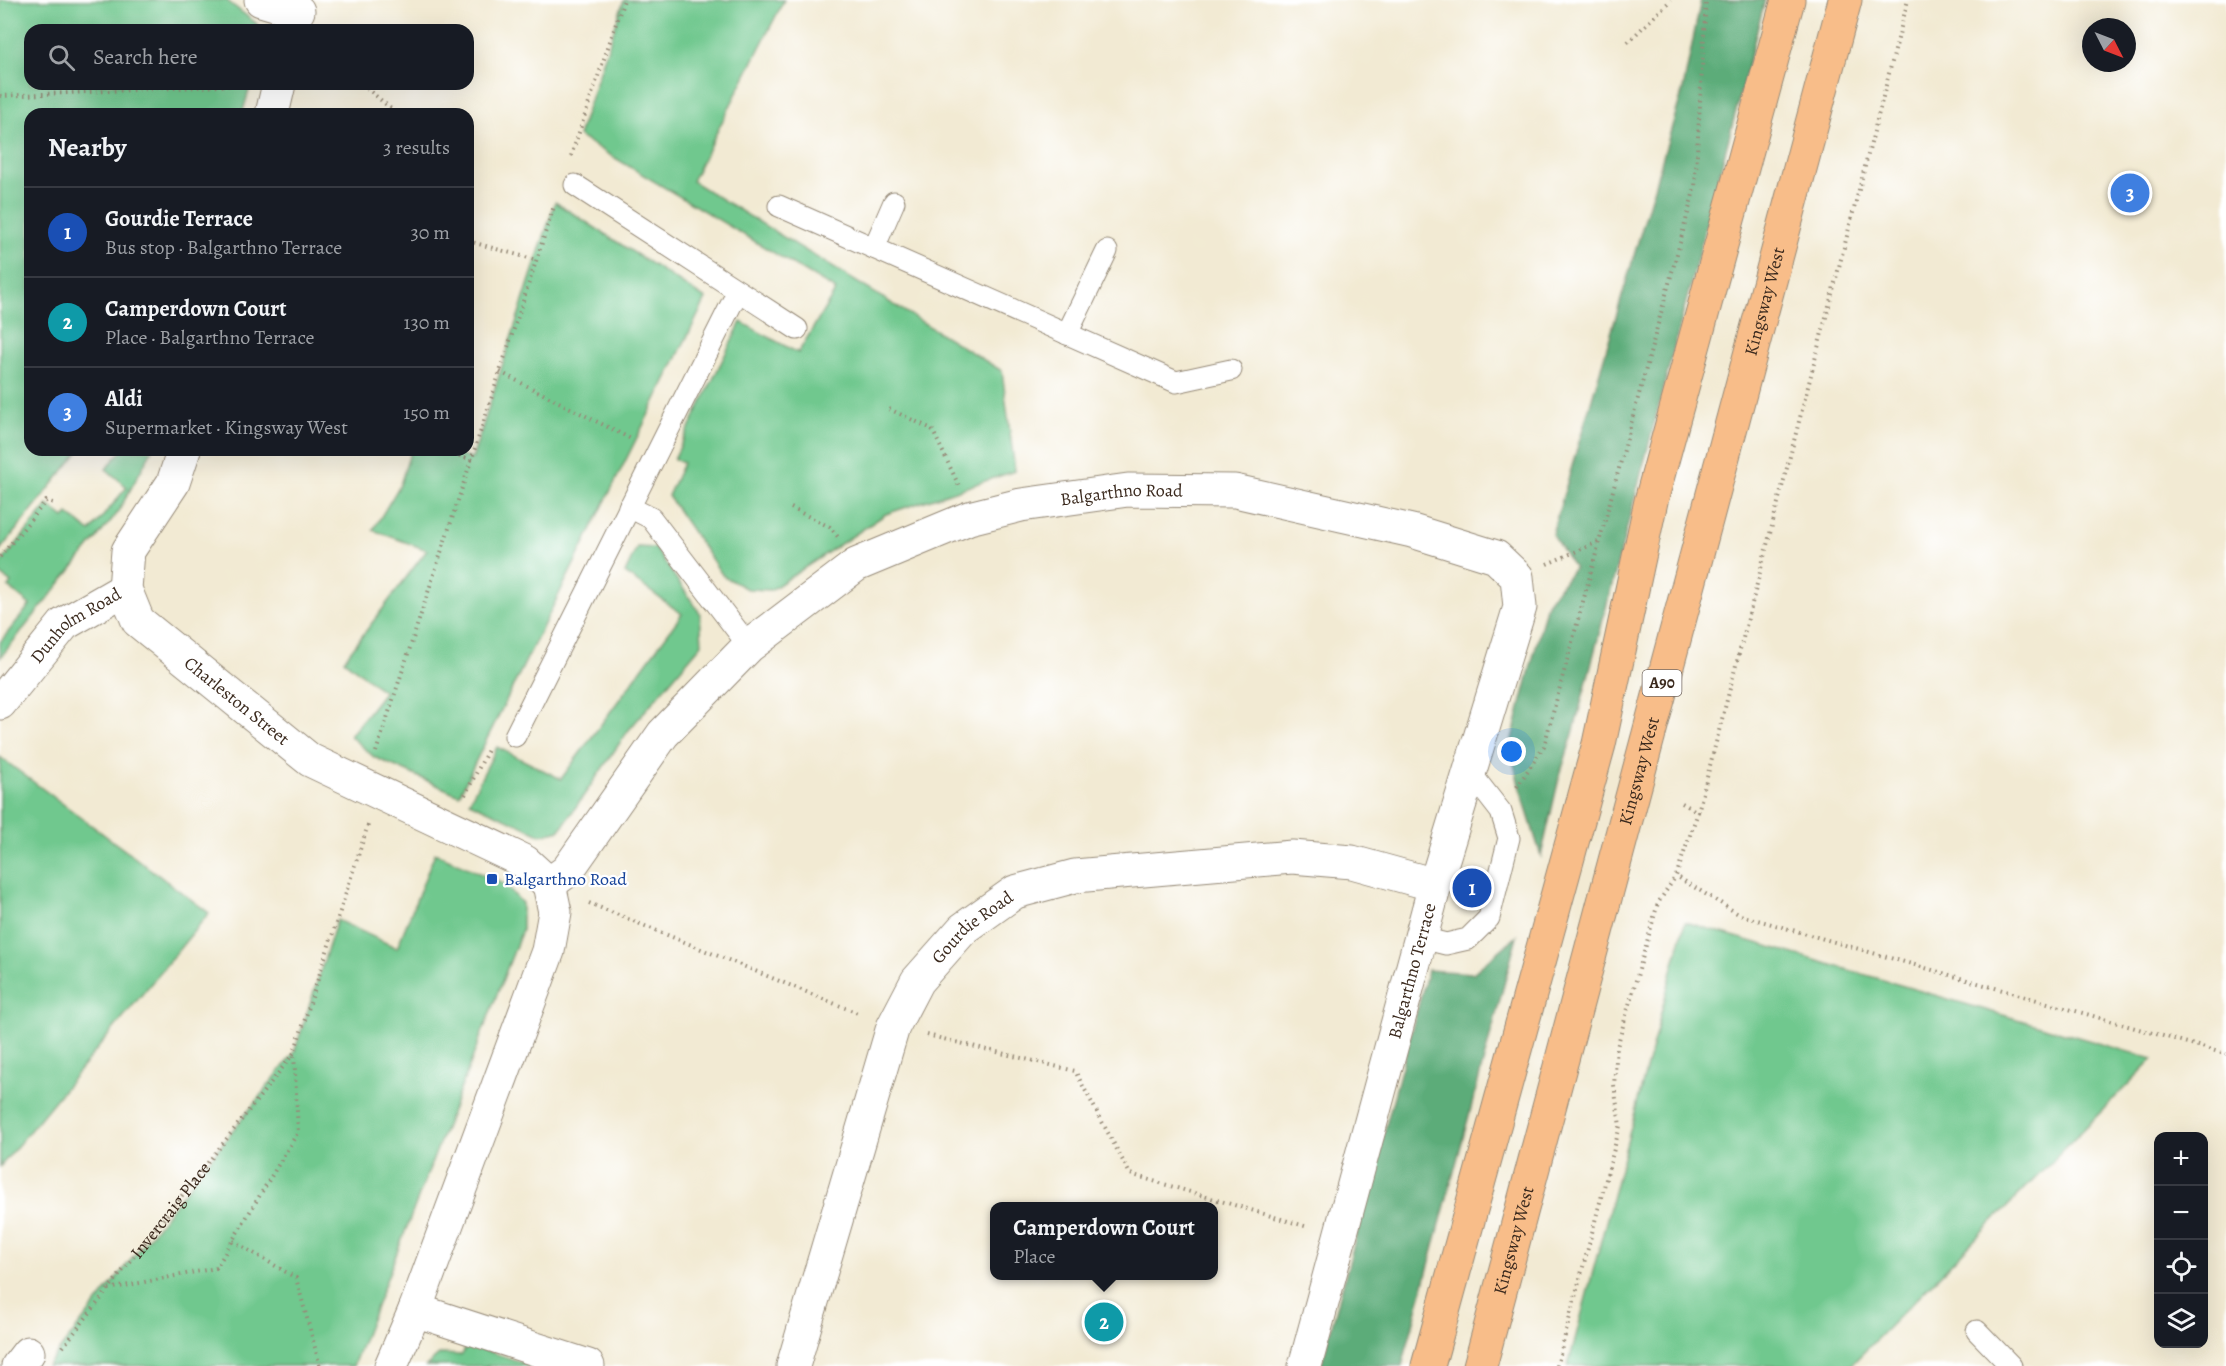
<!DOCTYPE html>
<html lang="en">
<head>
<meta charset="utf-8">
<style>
  body { margin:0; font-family:Alegreya,serif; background:#242831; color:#f1f3f6 }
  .controls { position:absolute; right:18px; bottom:18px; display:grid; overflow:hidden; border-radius:12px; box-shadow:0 6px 24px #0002 }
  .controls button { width:54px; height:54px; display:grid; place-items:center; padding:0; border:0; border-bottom:2px solid #363941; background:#171b24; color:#f1f3f6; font:30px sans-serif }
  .compass { position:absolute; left:2082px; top:18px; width:54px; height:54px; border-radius:50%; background:#171b24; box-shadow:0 6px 24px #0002; rotate:132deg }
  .you { position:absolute; left:1512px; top:752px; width:21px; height:21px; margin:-15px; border:4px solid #fff; border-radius:50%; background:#1a73e8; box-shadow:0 0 0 9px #1a73e833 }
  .badge { display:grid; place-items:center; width:39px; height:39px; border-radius:50%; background:#d1495b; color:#fff; font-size:20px; font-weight:700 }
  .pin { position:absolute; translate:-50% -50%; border:3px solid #fff; box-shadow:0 2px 6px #0006 }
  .popup { position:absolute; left:990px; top:1202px; width:228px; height:78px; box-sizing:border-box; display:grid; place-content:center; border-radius:12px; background:#171b24; filter:drop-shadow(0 2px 4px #0005); font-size:20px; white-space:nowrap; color:#9ea1a6 }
  .popup b { font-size:22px; color:#f1f3f6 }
  .popup::after { content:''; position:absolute; left:50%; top:100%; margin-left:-12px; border:12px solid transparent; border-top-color:#171b24 }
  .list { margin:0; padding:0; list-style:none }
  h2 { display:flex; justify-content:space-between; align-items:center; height:78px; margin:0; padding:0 24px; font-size:26px }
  h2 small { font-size:20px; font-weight:400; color:#9ea1a6 }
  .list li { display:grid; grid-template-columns:39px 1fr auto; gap:18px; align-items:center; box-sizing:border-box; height:90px; padding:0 24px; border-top:2px solid #363941 }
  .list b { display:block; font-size:22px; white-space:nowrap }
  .list p { margin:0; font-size:20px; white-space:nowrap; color:#9ea1a6 }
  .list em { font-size:20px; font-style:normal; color:#9ea1a6 }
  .icon { flex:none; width:33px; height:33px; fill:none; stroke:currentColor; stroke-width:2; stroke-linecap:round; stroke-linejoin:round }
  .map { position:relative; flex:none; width:2226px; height:1366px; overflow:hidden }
  .search { position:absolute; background:#171b24; box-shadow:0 6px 24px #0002; left:24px; top:24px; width:450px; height:66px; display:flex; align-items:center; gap:15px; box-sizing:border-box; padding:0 21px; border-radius:18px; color:#9ea1a6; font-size:22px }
  .panel { position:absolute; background:#171b24; box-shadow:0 6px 24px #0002; left:24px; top:108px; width:450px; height:348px; border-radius:18px }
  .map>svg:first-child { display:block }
</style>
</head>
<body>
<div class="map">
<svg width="2226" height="1366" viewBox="0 0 2226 1366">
  <rect width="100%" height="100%" fill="#fff"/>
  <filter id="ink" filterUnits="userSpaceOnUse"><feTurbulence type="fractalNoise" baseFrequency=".0167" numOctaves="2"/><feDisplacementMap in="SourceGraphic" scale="12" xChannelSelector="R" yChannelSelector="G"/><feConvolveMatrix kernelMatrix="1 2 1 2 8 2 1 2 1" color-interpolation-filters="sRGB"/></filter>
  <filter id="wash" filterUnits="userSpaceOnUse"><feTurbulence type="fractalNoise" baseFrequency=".008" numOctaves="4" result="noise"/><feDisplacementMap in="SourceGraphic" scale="24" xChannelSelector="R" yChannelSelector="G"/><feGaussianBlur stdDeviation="1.35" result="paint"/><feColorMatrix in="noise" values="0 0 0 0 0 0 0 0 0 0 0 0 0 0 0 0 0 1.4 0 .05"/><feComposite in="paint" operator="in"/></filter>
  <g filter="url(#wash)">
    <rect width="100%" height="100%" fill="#f2ead3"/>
    <g fill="#70c88e" stroke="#567956" stroke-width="1.5">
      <path d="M 0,0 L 226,0 L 257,24 L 259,30 L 30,30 L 30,84 L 251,84 L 242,114 L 30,114 L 30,450 L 80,450 L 0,550 Z"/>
      <path d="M 624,0 L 784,0 L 692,181 L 1002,371 L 1015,471 L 886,514 L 771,590 L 747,589 L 723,576 L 668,496 L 683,463 L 674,459 L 741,322 L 798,353 L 836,290 L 578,136 Z"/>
      <path d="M 555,202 L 706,299 L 459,795 L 374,757 L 350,736 L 384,692 L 344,660 L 427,550 L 373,530 L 400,485 L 411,450 L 442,450 L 472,459 Z"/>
      <path d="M 122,450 L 152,450 L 118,512 L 0,658 L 0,642 L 30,605 L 8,587 L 11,583 L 0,574 L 0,564 L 48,505 L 64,518 L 68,514 L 90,532 L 127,487 L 106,469 Z"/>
      <path d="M 637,547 L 655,548 L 700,613 L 702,644 L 628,731 L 560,830 L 542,835 L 469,802 L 497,747 L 561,779 L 682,614 L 625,573 Z"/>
      <path d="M 0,757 L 209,913 L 0,1167 Z"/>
      <path d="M 435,853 L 504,884 L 522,903 L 522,930 L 353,1366 L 47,1366 L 294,1053 L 337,920 L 397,948 Z"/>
      <path d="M 1685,922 L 2153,1059 L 1850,1366 L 1568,1366 Z"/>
      <path d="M 467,1344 L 532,1366 L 426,1366 L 440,1354 L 462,1355 Z"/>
    </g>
    <g fill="#5cac79" stroke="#4c6b4c" stroke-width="1.5">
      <path d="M 1701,0 L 1765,0 L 1573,734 L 1559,778 L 1541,856 L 1519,785 L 1510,747 L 1547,603 L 1574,568 L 1552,534 L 1683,89 Z"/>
      <path d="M 1517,936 L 1402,1366 L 1321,1366 L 1428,970 L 1473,973 Z"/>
    </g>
  </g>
  <g filter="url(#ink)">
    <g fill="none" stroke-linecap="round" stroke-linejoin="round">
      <defs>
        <g id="lane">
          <path d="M 575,185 L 797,329"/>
          <path d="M 779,206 L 1176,382 L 1231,370"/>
          <path d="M 874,248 L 894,202"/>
          <path d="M 1067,334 L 1107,251"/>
          <path d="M 629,507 L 651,518 L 749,646"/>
          <path d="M 515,736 L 738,291"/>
          <path d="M 1422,938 L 1446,944 L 1468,939 L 1489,918 L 1509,838 L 1501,812 L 1469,771"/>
          <path d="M 1977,1331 L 2011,1366"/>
        </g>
        <g id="street">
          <path d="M 261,0 L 298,11"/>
          <path d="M 272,114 L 279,84"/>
          <path id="s2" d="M 184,450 L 173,483 L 128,551 L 125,589 L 138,621 L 310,760 L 525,862 L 549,884"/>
          <path id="s3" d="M 0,703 L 64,624 L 125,589"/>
          <path id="s4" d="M 549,884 L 567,871 L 663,734 L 749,646 L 856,565 L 969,518 L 1021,505 L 1128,490 L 1235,491 L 1412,531 L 1496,557 L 1517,577 L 1520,607 L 1435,885 L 1305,1366"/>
          <path d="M 415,1310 L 588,1366"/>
          <path d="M 18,1366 L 28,1353"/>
          <path d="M 391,1366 L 415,1310 L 548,951 L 555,912 L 549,884"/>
          <path id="s5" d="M 793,1366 L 893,1027 L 917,981 L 963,929 L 1015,892 L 1075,876 L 1292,857 L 1352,862 L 1435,885"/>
        </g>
        <g id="highway">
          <path d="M 1428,1366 L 1599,744 L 1651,501 L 1788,0"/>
          <path id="s6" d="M 1480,1366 L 1845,0"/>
        </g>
      </defs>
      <use href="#lane" stroke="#968a78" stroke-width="23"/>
      <use href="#street" stroke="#968a78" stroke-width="35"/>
      <use href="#highway" stroke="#968a78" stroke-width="35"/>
      <g stroke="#968a78" stroke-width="4" stroke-dasharray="1.5 4.5" stroke-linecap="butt">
        <path d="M 1628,42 L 1671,0"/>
        <path d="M 362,84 L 397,114"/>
        <path d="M 0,96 L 242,85"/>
        <path d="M 571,156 L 624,0"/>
        <path d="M 468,241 L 536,260"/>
        <path d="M 500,372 L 633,440"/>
        <path d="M 889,409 L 932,429 L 959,486"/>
        <path d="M 442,450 L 472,460"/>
        <path d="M 791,508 L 830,527 L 838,537"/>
        <path d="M 0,557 L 46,501 L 56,504"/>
        <path d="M 1547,564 L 1598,542"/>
        <path d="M 376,752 L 554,206"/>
        <path d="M 1517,787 L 1544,746 L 1695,187 L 1706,0"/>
        <path d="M 465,795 L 489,748"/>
        <path d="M 1682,803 L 1698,812 L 1676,876 L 1740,915 L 2226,1054"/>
        <path d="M 1698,812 L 1908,0"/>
        <path d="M 589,903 L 860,1014"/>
        <path d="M 927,1035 L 1075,1071 L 1130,1174 L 1308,1227"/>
        <path d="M 233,1241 L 296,1278 L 320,1366"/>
        <path d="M 109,1289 L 216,1268 L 298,1132 L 294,1053"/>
        <path id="s1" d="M 63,1347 L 294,1053 L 368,825"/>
        <path d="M 1557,1366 L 1620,1126 L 1614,1085 L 1617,1047 L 1658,903 L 1676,876"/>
      </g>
      <use href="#lane" stroke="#fff" stroke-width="21"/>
      <use href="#street" stroke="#fff" stroke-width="33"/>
      <use href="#highway" stroke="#f8bd89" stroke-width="33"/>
    </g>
  </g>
  <rect fill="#1a4fb4" stroke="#fff" stroke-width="2" x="486" y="873" width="12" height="12" rx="3"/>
  <g text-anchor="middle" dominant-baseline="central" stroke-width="4.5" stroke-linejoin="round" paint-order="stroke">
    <rect fill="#fff" stroke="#766a62" stroke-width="1.5" x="1642.5" y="670" width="39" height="26" rx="4.5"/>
    <g font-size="16" font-weight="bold" fill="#3b2a1e">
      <text x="1662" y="683">A90</text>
    </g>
    <g font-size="18" fill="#3b2a1e" stroke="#fff">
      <text stroke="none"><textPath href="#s6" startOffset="1102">Kingsway West</textPath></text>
      <text stroke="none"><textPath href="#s4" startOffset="724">Balgarthno Road</textPath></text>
      <text stroke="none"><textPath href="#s3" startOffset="110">Dunholm Road</textPath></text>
      <text stroke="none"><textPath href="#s2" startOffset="316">Charleston Street</textPath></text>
      <text stroke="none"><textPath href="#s6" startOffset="616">Kingsway West</textPath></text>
      <text stroke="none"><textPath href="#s5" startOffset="483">Gourdie Road</textPath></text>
      <text transform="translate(1412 971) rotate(-75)">Balgarthno Terrace</text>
      <text stroke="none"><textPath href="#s1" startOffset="174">Invercraig Place</textPath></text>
      <text stroke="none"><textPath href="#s6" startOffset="130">Kingsway West</textPath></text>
    </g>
    <g font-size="18" fill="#164399" stroke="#fff" text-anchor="start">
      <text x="504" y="879">Balgarthno Road</text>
    </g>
  </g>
</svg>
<div class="controls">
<button>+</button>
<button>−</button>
<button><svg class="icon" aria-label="locate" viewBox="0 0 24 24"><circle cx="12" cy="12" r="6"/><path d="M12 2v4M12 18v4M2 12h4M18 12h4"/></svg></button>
<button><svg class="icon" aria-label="layers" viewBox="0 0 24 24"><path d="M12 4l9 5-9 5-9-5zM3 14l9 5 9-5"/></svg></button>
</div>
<svg class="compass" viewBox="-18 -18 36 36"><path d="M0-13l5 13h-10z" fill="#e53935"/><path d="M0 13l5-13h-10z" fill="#9ea1a6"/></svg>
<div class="you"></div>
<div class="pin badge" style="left:1472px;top:888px;background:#1a4fb4">1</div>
<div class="pin badge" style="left:1104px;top:1322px;background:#0f9aa8">2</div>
<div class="popup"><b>Camperdown Court</b>Place</div>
<div class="pin badge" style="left:2130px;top:193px;background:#3f7fe0">3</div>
<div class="search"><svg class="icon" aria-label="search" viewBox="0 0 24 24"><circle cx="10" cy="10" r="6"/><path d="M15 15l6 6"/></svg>Search here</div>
<section class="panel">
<h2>Nearby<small>3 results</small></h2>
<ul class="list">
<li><span class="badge" style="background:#1a4fb4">1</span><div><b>Gourdie Terrace</b><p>Bus stop · Balgarthno Terrace</p></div><em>30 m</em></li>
<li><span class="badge" style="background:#0f9aa8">2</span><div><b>Camperdown Court</b><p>Place · Balgarthno Terrace</p></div><em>130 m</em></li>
<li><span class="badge" style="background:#3f7fe0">3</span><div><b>Aldi</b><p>Supermarket · Kingsway West</p></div><em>150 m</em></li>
</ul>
</section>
</div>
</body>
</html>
